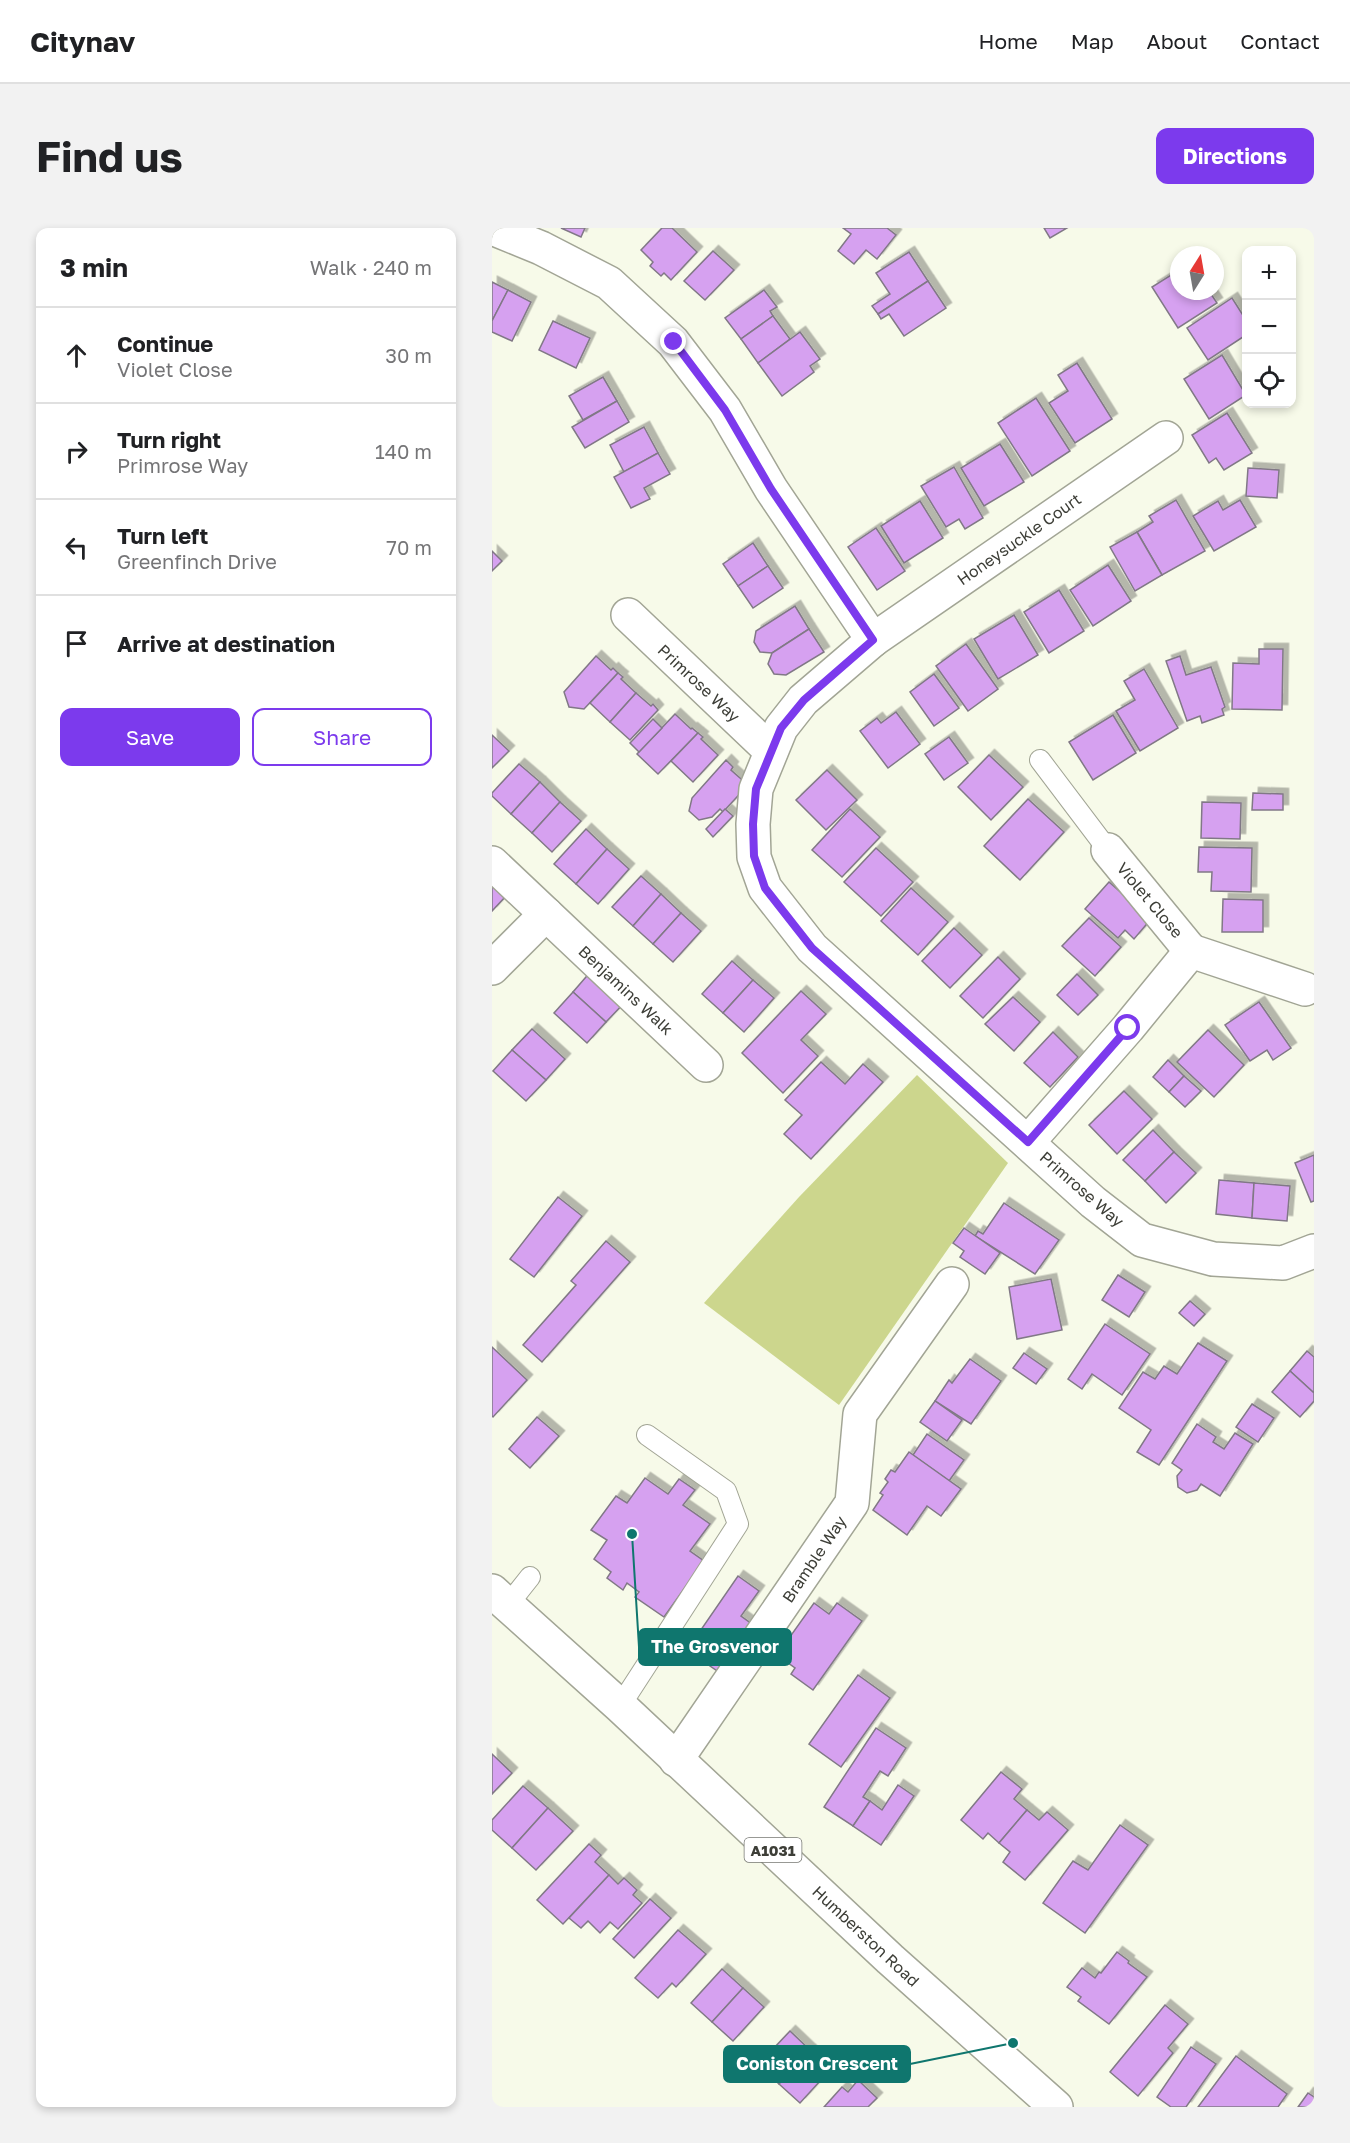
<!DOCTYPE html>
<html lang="en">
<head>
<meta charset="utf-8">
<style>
  body { margin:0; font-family:"Golos Text",sans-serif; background:#f2f2f2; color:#202124 }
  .controls { position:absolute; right:18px; top:18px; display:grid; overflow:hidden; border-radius:12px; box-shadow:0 3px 9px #0003 }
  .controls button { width:54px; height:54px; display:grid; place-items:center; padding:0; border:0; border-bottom:2px solid #e0e0e0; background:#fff; color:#202124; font:30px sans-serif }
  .compass { position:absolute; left:678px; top:18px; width:54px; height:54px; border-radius:50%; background:#fff; box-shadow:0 3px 9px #0003; rotate:11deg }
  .stop { position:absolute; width:18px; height:18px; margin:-14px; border:4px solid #7c3aed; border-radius:50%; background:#fff }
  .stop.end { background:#7c3aed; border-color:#fff; box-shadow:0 2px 6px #0008 }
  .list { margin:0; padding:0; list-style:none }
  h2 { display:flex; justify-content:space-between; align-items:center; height:78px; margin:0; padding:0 24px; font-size:26px }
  h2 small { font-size:20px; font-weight:400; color:#757577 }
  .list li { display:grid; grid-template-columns:39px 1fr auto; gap:18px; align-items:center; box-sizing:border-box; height:96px; padding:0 24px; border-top:2px solid #e0e0e0 }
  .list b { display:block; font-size:22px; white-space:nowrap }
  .list p { margin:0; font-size:20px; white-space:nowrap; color:#757577 }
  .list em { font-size:20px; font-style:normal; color:#757577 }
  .actions { display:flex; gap:12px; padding:18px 24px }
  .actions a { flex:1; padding:14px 0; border:2px solid #7c3aed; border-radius:12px; text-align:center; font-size:21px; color:#7c3aed }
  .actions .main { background:#7c3aed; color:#fff }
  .icon { flex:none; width:33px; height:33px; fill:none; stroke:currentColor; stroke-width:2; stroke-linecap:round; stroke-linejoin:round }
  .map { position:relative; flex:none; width:822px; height:1879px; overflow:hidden; border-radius:12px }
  header { display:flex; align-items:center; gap:36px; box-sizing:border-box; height:84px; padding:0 30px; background:#fff; border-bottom:2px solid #e0e0e0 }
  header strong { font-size:28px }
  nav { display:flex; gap:33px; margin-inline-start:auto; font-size:21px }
  .intro { display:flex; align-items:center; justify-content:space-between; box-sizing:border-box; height:144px; padding:0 36px }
  h1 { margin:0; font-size:42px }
  .button { padding:15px 27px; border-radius:12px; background:#7c3aed; color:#fff; font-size:21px; font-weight:700 }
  main { display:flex; gap:36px; padding:0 36px }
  aside { flex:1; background:#fff; border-radius:12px; box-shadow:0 3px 9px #0003 }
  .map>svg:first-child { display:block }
</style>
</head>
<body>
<header>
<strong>Citynav</strong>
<nav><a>Home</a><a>Map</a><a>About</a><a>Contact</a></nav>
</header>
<div class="intro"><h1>Find us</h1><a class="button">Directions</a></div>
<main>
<aside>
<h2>3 min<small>Walk · 240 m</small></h2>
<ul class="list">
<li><svg class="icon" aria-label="ahead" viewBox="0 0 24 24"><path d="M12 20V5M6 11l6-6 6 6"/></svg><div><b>Continue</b><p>Violet Close</p></div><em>30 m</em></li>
<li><svg class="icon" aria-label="right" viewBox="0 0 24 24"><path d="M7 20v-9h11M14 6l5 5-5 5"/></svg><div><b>Turn right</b><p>Primrose Way</p></div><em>140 m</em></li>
<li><svg class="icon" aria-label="left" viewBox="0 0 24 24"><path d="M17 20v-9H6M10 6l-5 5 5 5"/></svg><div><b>Turn left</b><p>Greenfinch Drive</p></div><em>70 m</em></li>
<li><svg class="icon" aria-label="arrive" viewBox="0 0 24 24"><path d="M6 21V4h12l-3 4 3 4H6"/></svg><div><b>Arrive at destination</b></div></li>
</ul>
<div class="actions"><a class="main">Save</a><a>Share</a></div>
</aside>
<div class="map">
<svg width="822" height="1879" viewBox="0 0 822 1879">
  <defs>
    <filter id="shadow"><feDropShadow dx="5.5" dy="-5.5" stdDeviation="0" flood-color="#0004"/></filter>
  </defs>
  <rect width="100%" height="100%" fill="#f7fae9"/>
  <path fill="#ccd68d" d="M 425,847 L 516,935 L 347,1177 L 212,1075 L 307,969 Z"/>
  <g fill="#d6a1f0" stroke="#817886" stroke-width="1.5" filter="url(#shadow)">
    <path d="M 69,0 L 93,0 L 89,9 Z"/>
    <path d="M 170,0 L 180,0 L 205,24 L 179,52 L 172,45 L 169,48 L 158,38 L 161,34 L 149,22 Z"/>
    <path d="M 351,0 L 395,0 L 404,7 L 385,31 L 374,22 L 362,36 L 346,23 L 359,6 Z"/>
    <path d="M 552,0 L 575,0 L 558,10 Z"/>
    <path d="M 221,23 L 242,42 L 213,72 L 192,53 Z"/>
    <path d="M 417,24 L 436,53 L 386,86 L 380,78 L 398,66 L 384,45 Z"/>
    <path d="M 687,42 L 687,63 L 717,63 L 725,75 L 686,100 L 660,59 Z"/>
    <path d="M 436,53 L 454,80 L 412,108 L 397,86 L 389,91 L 386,86 Z"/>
    <path d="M 0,54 L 16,62 L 0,93 Z"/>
    <path d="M 16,62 L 39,74 L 20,113 L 0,104 L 0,93 Z"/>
    <path d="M 272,62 L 285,79 L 278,83 L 281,88 L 249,111 L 233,90 Z"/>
    <path d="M 740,70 L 754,92 L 754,107 L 716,132 L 695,100 Z"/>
    <path d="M 281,88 L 298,111 L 266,135 L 249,111 Z"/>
    <path d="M 61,93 L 98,110 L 84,140 L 47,122 Z"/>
    <path d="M 308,104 L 328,131 L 318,138 L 322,144 L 290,168 L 266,135 Z"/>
    <path d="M 730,127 L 754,167 L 717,191 L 692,151 Z"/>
    <path d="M 585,135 L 620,191 L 583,215 L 557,175 L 576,163 L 566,147 Z"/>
    <path d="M 111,149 L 125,173 L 91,192 L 77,168 Z"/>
    <path d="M 544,170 L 578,223 L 540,248 L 506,195 Z"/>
    <path d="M 125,173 L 137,194 L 93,220 L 80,199 Z"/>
    <path d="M 735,185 L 760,225 L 732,242 L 724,230 L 717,235 L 700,207 Z"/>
    <path d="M 152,199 L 166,225 L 132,244 L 118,217 Z"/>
    <path d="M 508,216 L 532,254 L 492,278 L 469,240 Z"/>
    <path d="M 166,225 L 178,246 L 152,260 L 158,271 L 139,280 L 122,249 Z"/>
    <path d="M 462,239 L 491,290 L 473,301 L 467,291 L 454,299 L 429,258 Z"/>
    <path d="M 756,240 L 787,242 L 785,270 L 754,268 Z"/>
    <path d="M 684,272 L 713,323 L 670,347 L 645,304 L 661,294 L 657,288 Z"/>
    <path d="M 748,272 L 764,299 L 722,323 L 701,288 L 726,273 L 731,282 Z"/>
    <path d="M 428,273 L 451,310 L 412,335 L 389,298 Z"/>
    <path d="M 384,300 L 413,343 L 385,362 L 356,319 Z"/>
    <path d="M 645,304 L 670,347 L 643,363 L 618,319 Z"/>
    <path d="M 261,315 L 276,338 L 246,358 L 231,336 Z"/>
    <path d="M 0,323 L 10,333 L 0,343 Z"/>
    <path d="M 616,337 L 639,373 L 601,398 L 578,362 Z"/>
    <path d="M 276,338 L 291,360 L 261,380 L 246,358 Z"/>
    <path d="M 567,362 L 592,403 L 557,425 L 532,384 Z"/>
    <path d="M 303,378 L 317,401 L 280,425 L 268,424 L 262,414 L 264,403 Z"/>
    <path d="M 522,387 L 546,427 L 506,451 L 482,411 Z"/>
    <path d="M 317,401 L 332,424 L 294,447 L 282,446 L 276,436 L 280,425 Z"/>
    <path d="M 474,416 L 506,461 L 476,483 L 444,438 Z"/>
    <path d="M 767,421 L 791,421 L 790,482 L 740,481 L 741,435 L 767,436 Z"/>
    <path d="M 104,428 L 119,442 L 121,440 L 126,445 L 92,481 L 77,479 L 72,464 Z"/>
    <path d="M 688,428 L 694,447 L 719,439 L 733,479 L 730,481 L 732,487 L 710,495 L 708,488 L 695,493 L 674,433 Z"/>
    <path d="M 652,441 L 686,500 L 648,523 L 624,483 L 643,472 L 632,453 Z"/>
    <path d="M 126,445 L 131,449 L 129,451 L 144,465 L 118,494 L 98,475 Z"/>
    <path d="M 442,446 L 467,480 L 442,498 L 418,464 Z"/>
    <path d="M 144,465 L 159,478 L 161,476 L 166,482 L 138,512 L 118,494 Z"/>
    <path d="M 404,484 L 428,516 L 396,540 L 368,503 L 385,490 L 389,495 Z"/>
    <path d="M 183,486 L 199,501 L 200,500 L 206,505 L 166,546 L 145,526 Z"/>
    <path d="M 621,487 L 644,525 L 601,552 L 577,514 Z"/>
    <path d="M 161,491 L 170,500 L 147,524 L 138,515 Z"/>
    <path d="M 206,505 L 211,509 L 209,511 L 226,527 L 201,554 L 179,533 Z"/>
    <path d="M 0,507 L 17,523 L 0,540 Z"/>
    <path d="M 457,509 L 476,535 L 452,552 L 433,526 Z"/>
    <path d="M 497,527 L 531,559 L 499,592 L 466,559 Z"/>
    <path d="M 234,532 L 241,539 L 239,542 L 256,557 L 231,584 L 228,581 L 220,589 L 207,592 L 197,583 L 200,570 Z"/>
    <path d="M 27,536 L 48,554 L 19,586 L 0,568 L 0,565 Z"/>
    <path d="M 335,542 L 365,572 L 334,602 L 304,572 Z"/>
    <path d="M 48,554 L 68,574 L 40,605 L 19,586 Z"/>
    <path d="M 761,565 L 791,566 L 791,582 L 760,582 Z"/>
    <path d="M 536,571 L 572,604 L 528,652 L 492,618 Z"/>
    <path d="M 68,574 L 89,593 L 60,624 L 40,605 Z"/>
    <path d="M 710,574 L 749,575 L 748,611 L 709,610 Z"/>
    <path d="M 233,581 L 241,588 L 221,609 L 214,601 Z"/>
    <path d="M 358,581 L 388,609 L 350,649 L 320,622 Z"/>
    <path d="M 94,601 L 115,621 L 84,656 L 62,636 Z"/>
    <path d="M 707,619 L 760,620 L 759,664 L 719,663 L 720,644 L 706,644 Z"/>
    <path d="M 384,620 L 421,654 L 389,688 L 352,654 Z"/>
    <path d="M 115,621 L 137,641 L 106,676 L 84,656 Z"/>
    <path d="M 149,648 L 169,666 L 141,698 L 120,679 Z"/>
    <path d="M 617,654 L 659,691 L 642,711 L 633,702 L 626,710 L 593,681 Z"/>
    <path d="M 0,655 L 14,668 L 0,683 Z"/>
    <path d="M 419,660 L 456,694 L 426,727 L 389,693 Z"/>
    <path d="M 169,666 L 189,685 L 161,716 L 141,698 Z"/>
    <path d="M 731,671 L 771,672 L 771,704 L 730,704 Z"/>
    <path d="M 189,685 L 209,703 L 181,734 L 161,716 Z"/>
    <path d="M 597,690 L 629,719 L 603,748 L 570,718 Z"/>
    <path d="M 462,700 L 490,727 L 458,760 L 430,733 Z"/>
    <path d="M 506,729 L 528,751 L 491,790 L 468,768 Z"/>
    <path d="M 240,733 L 261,752 L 231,785 L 210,766 Z"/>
    <path d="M 100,742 L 134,773 L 114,794 L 81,764 Z"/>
    <path d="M 585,746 L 606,767 L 586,787 L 565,767 Z"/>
    <path d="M 261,752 L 282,770 L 252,804 L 231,785 Z"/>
    <path d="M 309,763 L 334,786 L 309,812 L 326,828 L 291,865 L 250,825 Z"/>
    <path d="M 81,764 L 114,794 L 95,815 L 62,785 Z"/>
    <path d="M 521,769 L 548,794 L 522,823 L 493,796 Z"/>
    <path d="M 767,774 L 799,820 L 781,832 L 775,822 L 758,833 L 733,797 Z"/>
    <path d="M 40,801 L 73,831 L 54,852 L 20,822 Z"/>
    <path d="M 716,802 L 752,837 L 722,869 L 685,834 Z"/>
    <path d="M 561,804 L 586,829 L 558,859 L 532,835 Z"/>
    <path d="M 20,822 L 54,852 L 34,873 L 1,843 Z"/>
    <path d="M 676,832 L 692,848 L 677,864 L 661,849 Z"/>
    <path d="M 329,834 L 353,856 L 371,836 L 391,854 L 319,931 L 292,906 L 310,887 L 293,872 Z"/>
    <path d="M 692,848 L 709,863 L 693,879 L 677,864 Z"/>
    <path d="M 632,863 L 660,891 L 625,926 L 597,897 Z"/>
    <path d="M 661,902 L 682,924 L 653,953 L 631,932 Z"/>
    <path d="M 682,924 L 704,945 L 674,975 L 653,953 Z"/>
    <path d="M 822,927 L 822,973 L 819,974 L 803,935 Z"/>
    <path d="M 727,952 L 762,955 L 760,990 L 724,986 Z"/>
    <path d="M 762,955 L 798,958 L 795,993 L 760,990 Z"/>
    <path d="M 66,969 L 90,988 L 42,1049 L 18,1031 Z"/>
    <path d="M 512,975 L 567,1012 L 543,1046 L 483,1008 L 486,1003 L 491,1006 Z"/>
    <path d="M 472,1000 L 508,1025 L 493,1046 L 468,1029 L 472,1023 L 461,1015 Z"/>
    <path d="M 114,1013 L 138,1034 L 50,1134 L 31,1117 L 84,1057 L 79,1053 Z"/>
    <path d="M 626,1047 L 653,1064 L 637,1089 L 610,1072 Z"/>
    <path d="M 559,1051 L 570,1102 L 525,1111 L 517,1059 Z"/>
    <path d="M 698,1073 L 713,1086 L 702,1098 L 687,1085 Z"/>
    <path d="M 613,1096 L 658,1126 L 630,1167 L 600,1146 L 590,1161 L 576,1151 Z"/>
    <path d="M 706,1115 L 735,1133 L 667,1237 L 645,1224 L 659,1202 L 627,1180 L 651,1144 L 663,1151 L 672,1138 L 685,1146 Z"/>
    <path d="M 0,1119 L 35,1152 L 1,1189 L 0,1188 Z"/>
    <path d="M 815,1123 L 822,1129 L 822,1165 L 798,1143 Z"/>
    <path d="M 532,1125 L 555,1141 L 544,1156 L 521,1140 Z"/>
    <path d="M 478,1131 L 509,1153 L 479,1196 L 443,1173 L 457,1152 L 460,1155 Z"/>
    <path d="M 798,1143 L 822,1165 L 822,1173 L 808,1189 L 780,1164 Z"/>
    <path d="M 443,1173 L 470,1192 L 455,1213 L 428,1194 Z"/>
    <path d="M 760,1176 L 782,1190 L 766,1214 L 744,1199 Z"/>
    <path d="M 45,1189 L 67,1208 L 38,1240 L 17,1221 Z"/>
    <path d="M 705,1196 L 724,1209 L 721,1214 L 732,1221 L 743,1205 L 761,1216 L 728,1268 L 709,1256 L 705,1262 L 695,1265 L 686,1259 L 685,1248 L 690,1242 L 680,1235 Z"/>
    <path d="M 435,1206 L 472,1232 L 457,1253 L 421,1227 Z"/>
    <path d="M 417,1224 L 469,1261 L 449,1288 L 435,1278 L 415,1307 L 381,1282 L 391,1267 L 388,1265 L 396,1254 L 393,1251 L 399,1242 L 403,1244 Z"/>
    <path d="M 153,1250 L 176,1266 L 187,1251 L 203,1262 L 191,1277 L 218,1296 L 198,1323 L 212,1333 L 172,1389 L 143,1369 L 147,1364 L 135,1355 L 131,1362 L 115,1350 L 119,1344 L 102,1331 L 115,1312 L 99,1302 L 124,1268 L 135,1275 Z"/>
    <path d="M 246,1348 L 267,1363 L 249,1388 L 264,1399 L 231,1447 L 195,1422 Z"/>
    <path d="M 322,1375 L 337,1386 L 345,1375 L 370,1393 L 321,1462 L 299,1446 L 303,1440 L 285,1427 Z"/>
    <path d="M 366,1447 L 398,1470 L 349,1539 L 317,1516 Z"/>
    <path d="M 384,1500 L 414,1520 L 396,1548 L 388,1543 L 371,1569 L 378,1573 L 361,1598 L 332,1579 Z"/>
    <path d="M 0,1526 L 20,1545 L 0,1566 Z"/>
    <path d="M 509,1544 L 530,1561 L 522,1571 L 535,1582 L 507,1615 L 496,1605 L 491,1611 L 469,1592 Z"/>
    <path d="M 406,1557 L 422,1568 L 389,1617 L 361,1598 L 378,1573 L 390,1582 Z"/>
    <path d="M 31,1558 L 56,1580 L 20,1620 L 0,1602 L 0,1592 Z"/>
    <path d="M 56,1580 L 81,1603 L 44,1642 L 20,1620 Z"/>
    <path d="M 535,1582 L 547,1592 L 555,1584 L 576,1602 L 533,1652 L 511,1634 L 518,1624 L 507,1615 Z"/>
    <path d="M 628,1597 L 656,1617 L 593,1705 L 551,1675 L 581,1633 L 596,1642 Z"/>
    <path d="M 97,1616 L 109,1627 L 103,1634 L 117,1647 L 71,1696 L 45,1672 Z"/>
    <path d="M 117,1647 L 126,1656 L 132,1650 L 145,1662 L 141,1667 L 150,1675 L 126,1701 L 118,1694 L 108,1705 L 96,1693 L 89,1700 L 77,1690 Z"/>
    <path d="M 158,1671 L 179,1690 L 142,1730 L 121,1711 Z"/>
    <path d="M 186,1702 L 214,1726 L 184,1759 L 180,1755 L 166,1770 L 143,1750 Z"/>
    <path d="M 625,1724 L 637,1733 L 636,1735 L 655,1749 L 617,1796 L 586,1773 L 589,1769 L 575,1759 L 590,1740 L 603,1750 L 607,1744 L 609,1745 Z"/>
    <path d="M 230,1741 L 251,1760 L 220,1794 L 199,1775 Z"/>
    <path d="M 251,1760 L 272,1779 L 241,1813 L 220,1794 Z"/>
    <path d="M 673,1777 L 696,1796 L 676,1820 L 681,1825 L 646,1868 L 618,1844 Z"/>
    <path d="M 298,1803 L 318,1822 L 287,1856 L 266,1837 Z"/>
    <path d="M 699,1819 L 724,1836 L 694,1879 L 679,1879 L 665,1869 Z"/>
    <path d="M 318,1822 L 339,1841 L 308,1875 L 287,1856 Z"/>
    <path d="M 744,1828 L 795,1866 L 786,1879 L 706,1879 Z"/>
    <path d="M 366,1852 L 385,1870 L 376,1879 L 332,1879 L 350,1859 L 356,1864 Z"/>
    <path d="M 816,1865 L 822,1869 L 822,1879 L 806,1879 Z"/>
  </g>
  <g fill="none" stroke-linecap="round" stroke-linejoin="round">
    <defs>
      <g id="service">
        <path d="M 548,532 L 616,622"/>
        <path d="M 15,1378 L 38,1349"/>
        <path d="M 128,1478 L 246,1296 L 234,1263 L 155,1207"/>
      </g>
      <g id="minor">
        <path d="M 0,0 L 49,20 L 117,55 L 181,114 L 233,182 L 279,261 L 381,412"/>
        <path d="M 674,210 L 381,412 L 311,472 L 289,500 L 264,561 L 261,596 L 262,629 L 273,660 L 320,720 L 601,974 L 650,1012 L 721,1031 L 791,1035 L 822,1023"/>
        <path d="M 136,387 L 279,523"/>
        <path d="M 616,622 L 699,723"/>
        <path d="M 0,635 L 214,837"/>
        <path d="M 0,740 L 54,686"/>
        <path d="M 536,914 L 636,800 L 699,723 L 813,761"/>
        <path d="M 184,1532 L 360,1275 L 368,1186 L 460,1056"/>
      </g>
      <path id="primary" d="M 0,1363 L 128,1478 L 398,1731 L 564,1879"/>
    </defs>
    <use href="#service" stroke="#a2a595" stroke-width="22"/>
    <use href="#minor" stroke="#a2a595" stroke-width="36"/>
    <use href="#primary" stroke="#a2a595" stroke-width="36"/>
    <use href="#service" stroke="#fff" stroke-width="20"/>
    <use href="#minor" stroke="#fff" stroke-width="33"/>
    <use href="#primary" stroke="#fff" stroke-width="33"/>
  </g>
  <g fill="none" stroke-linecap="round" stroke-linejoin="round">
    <path stroke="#7c3aed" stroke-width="8" d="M 182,114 L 233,182 L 279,261 L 381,412 L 312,472 L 289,500 L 264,561 L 261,596 L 262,628 L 273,660 L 320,720 L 536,914 L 636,800"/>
  </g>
  <g text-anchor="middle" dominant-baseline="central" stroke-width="6" stroke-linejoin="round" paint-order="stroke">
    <rect fill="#fff" stroke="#777873" stroke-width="1.5" x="252.5" y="1610" width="57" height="24" rx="4.5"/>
    <g font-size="15" font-weight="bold" fill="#3d3e37">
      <text x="281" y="1622">A1031</text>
    </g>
    <g font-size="16" fill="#3d3e37" stroke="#fff">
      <text transform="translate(527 311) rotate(-35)">Honeysuckle Court</text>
      <text transform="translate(207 455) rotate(43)">Primrose Way</text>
      <text transform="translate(658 672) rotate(50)">Violet Close</text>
      <text transform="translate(134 762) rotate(43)">Benjamins Walk</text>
      <text transform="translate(590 961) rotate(41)">Primrose Way</text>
      <text transform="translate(322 1331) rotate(-56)">Bramble Way</text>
      <text transform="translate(374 1708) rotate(43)">Humberston Road</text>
    </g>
  </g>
  <path fill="none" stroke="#0f766e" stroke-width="2" d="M140 1306L147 1419M521 1815L418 1836"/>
  <g fill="#0f766e" stroke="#fff" stroke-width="2">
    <circle cx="140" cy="1306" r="6"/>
    <circle cx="521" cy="1815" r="6"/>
  </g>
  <g fill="#0f766e" stroke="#0f766e" stroke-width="2">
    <rect x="147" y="1401" width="152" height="36" rx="6"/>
    <rect x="232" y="1818" width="186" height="36" rx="6"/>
  </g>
  <g font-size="18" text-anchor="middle" font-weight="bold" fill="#fff">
    <text x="223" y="1425">The Grosvenor</text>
    <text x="325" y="1842">Coniston Crescent</text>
  </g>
</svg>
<div class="controls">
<button>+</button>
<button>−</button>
<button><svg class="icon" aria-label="locate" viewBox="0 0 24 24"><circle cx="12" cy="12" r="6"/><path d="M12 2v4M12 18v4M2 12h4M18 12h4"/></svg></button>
</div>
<svg class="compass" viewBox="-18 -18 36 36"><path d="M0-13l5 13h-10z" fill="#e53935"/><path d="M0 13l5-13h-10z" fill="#757577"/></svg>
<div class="stop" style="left:636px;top:800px"></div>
<div class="stop end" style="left:182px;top:114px"></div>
</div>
</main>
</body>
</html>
